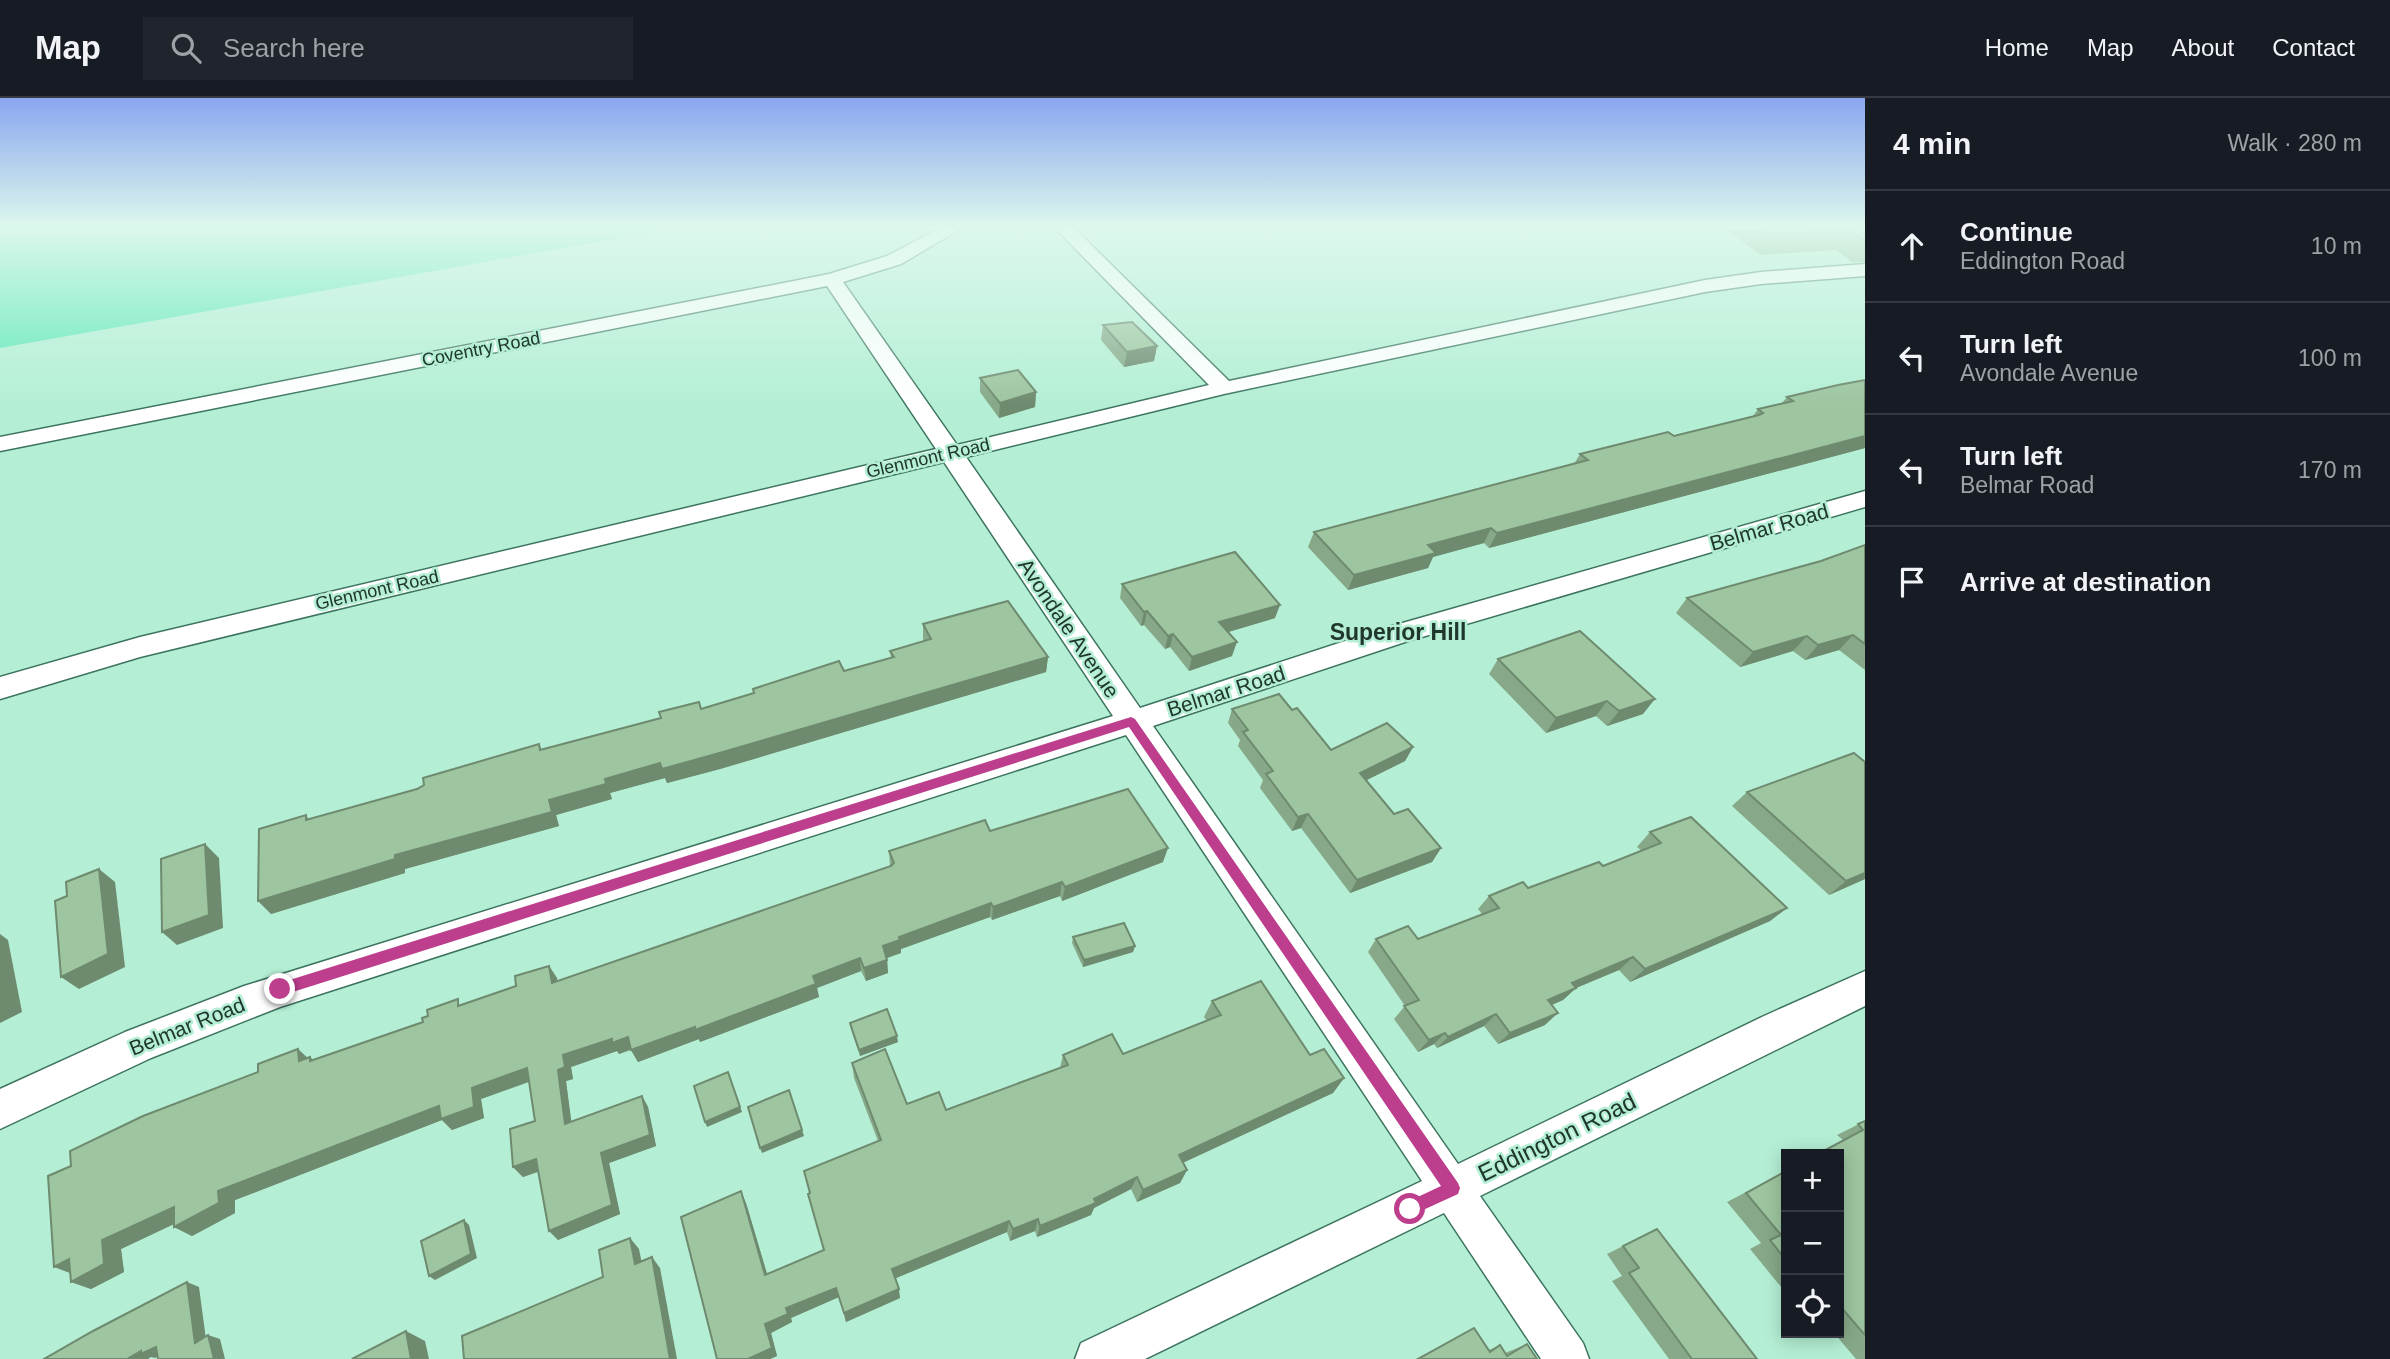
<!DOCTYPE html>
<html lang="en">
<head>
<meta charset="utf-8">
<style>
  body { margin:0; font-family:Helvetica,sans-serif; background:#20242c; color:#f1f3f6 }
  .controls { position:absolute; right:21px; bottom:21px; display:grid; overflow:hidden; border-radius:0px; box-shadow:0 4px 18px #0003 }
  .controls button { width:63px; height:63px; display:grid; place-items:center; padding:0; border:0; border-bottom:2px solid #363941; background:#171b24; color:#f1f3f6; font:35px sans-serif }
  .stop { position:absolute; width:21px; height:21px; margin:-16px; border:5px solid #bc3e8c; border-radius:50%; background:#fff }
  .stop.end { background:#bc3e8c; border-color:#fff; box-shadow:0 2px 7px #0008 }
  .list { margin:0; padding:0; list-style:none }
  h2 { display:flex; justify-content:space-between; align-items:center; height:91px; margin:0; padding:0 28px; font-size:30px }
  h2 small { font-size:23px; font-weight:400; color:#9ea1a6 }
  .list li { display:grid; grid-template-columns:46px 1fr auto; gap:21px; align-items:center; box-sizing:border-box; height:112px; padding:0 28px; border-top:2px solid #363941 }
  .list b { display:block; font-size:26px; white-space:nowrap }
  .list p { margin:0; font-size:23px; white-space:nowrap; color:#9ea1a6 }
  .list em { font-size:23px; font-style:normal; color:#9ea1a6 }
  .icon { flex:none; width:38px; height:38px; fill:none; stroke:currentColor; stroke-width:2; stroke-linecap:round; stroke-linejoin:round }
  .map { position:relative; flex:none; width:1865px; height:1261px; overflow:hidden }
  header { display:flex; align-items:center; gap:42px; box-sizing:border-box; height:98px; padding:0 35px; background:#171b24; border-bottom:2px solid #363941 }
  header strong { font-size:33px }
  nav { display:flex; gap:38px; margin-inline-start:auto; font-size:24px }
  .search { width:490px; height:63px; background:#20242c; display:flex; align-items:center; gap:18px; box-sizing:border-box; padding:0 24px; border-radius:0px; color:#9ea1a6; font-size:26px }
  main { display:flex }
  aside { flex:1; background:#171b24 }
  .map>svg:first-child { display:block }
</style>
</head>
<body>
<header>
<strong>Map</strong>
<div class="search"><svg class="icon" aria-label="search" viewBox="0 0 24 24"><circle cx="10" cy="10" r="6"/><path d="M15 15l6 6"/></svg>Search here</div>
<nav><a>Home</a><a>Map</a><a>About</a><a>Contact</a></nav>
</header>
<main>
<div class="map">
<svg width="1865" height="1261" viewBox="0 0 1865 1261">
  <rect width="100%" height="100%" fill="#b4efd5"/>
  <path fill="#5ee8b7" d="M 0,130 L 677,130 L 0,250 Z"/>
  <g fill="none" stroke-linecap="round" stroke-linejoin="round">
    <defs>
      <path id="minor" d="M 940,130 L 962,130 L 901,166 L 843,184 L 957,347 L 1209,287 L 1055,130 L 1074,130 L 1229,283 L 1705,182 L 1761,174 L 1865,166 L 1865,178 L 1761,186 L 1705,194 L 1224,296 L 966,359 L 1140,610 L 1385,530 L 1865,393 L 1865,409 L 1405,544 L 1153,628 L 1458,1066 L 1764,918 L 1865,873 L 1865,908 L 1480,1098 L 1583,1245 L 1589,1261 L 1541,1261 L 1444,1115 L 1145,1261 L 1075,1261 L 1081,1245 L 1422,1083 L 1126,637 L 280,909 L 151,960 L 0,1031 L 0,991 L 125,934 L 244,888 L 1113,618 L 944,364 L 140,559 L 0,601 L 0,579 L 140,539 L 936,351 L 827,188 L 0,353 L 0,339 L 829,176 L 887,158 Z"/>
    </defs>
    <use href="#minor" stroke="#3d745f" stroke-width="3"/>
    <use href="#minor" fill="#fff" fill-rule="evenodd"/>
  </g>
  <g fill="#87a989">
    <path d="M 1724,130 L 1865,130 L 1865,164 L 1852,164 L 1836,152 L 1761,157 Z"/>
    <path d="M 1103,227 L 1157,248 L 1154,263 L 1124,269 L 1101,242 Z"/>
    <path d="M 980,280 L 1036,294 L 1035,309 L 999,320 L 980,294 Z"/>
    <path d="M 1865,282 L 1865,350 L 1489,450 L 1484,445 L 1433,459 L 1428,470 L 1348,492 L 1308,449 L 1314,434 L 1574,366 L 1580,356 L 1674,338 L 1753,318 L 1758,311 L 1782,305 L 1787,299 Z"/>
    <path d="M 1865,447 L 1865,572 L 1839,552 L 1805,562 L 1793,553 L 1740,569 L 1676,515 L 1687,500 L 1821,463 Z"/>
    <path d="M 1122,486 L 1275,520 L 1228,534 L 1232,558 L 1189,573 L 1170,549 L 1165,551 L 1144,527 L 1141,528 L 1120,500 Z"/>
    <path d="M 923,526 L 1048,559 L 1046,574 L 720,671 L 667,685 L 665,680 L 610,695 L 612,701 L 556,717 L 559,728 L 405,771 L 405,775 L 271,816 L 306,717 L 309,721 L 417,691 L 539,646 L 542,652 L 701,611 L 754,595 L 753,591 L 844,573 L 891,560 L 890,553 L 924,543 L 923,541 Z"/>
    <path d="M 1498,561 L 1643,616 L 1607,628 L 1596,618 L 1546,635 L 1489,576 Z"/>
    <path d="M 1232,611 L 1292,612 L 1331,652 L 1413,649 L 1405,663 L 1366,682 L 1394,716 L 1441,750 L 1432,764 L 1350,795 L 1301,730 L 1292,733 L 1260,690 L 1263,682 L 1238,648 L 1240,642 L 1228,625 Z"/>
    <path d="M 1747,694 L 1865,781 L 1829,797 L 1732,708 Z"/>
    <path d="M 990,733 L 1163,764 L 1062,803 L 1060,798 L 992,822 L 990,819 L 901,851 L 901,855 L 887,860 L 888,875 L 866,883 L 861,873 L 817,890 L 819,899 L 700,944 L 699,941 L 638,964 L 631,952 L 619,956 L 617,953 L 571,969 L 573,981 L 566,983 L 571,1024 L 642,998 L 648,1009 L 656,1048 L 609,1065 L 620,1116 L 558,1142 L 538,1074 L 523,1079 L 513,1069 L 535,1023 L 529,984 L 481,1001 L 484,1020 L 452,1032 L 442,1022 L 235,1102 L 235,1115 L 192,1138 L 174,1129 L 174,1126 L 121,1151 L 124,1174 L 91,1191 L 71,1184 L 308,960 L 313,962 L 423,924 L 462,907 L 516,888 L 549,868 L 557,880 L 557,883 L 890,769 L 889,753 Z"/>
    <path d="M 1650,734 L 1787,810 L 1770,823 L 1630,884 L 1619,872 L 1576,890 L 1563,902 L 1552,907 L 1545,927 L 1498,946 L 1484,928 L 1437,950 L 1434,946 L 1418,954 L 1394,921 L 1405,908 L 1368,854 L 1376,841 L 1418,841 L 1482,816 L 1478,811 L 1489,798 L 1528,790 L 1603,768 L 1642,753 L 1637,749 Z"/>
    <path d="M 1073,839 L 1135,848 L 1133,854 L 1083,869 L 1072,845 Z"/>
    <path d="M 1212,903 L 1310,957 L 1344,980 L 1333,995 L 1183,1064 L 1187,1072 L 1180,1085 L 1137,1104 L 1131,1091 L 1094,1110 L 1091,1117 L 1037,1139 L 1035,1133 L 1010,1143 L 1007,1134 L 895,1180 L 900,1200 L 846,1224 L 839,1199 L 791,1220 L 792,1224 L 771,1235 L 777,1258 L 770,1261 L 746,1105 L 767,1176 L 824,1152 L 878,1043 L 854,980 L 852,965 L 907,1006 L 946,1012 L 1060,970 L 1063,957 L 1123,956 L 1207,923 L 1204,919 Z"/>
    <path d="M 850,925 L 898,944 L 860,958 L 851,931 Z"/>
    <path d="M 1865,1023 L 1865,1261 L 1856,1261 L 1834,1235 L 1839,1235 L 1839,1056 L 1817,1056 L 1843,1042 L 1837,1037 Z"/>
    <path d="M 1786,1073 L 1786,1195 L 1750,1151 L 1761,1145 L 1727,1104 Z"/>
    <path d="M 1657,1131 L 1757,1261 L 1669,1261 L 1612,1183 L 1622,1178 L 1607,1156 Z"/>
    <path d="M 1474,1230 L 1489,1252 L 1500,1247 L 1505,1255 L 1527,1246 L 1537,1261 L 1416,1261 Z"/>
  </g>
  <g fill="#6e8a6f">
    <path d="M 1157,248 L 1154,263 L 1124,269 L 1127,254 Z"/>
    <path d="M 1036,294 L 1035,309 L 999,320 L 1000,305 Z"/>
    <path d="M 1865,338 L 1865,350 L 1489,450 L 1497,435 Z"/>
    <path d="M 1491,430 L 1484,445 L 1433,459 L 1428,470 L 1348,492 L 1354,477 L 1428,447 Z"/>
    <path d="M 1280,507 L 1275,520 L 1215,538 L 1219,524 Z"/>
    <path d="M 1147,513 L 1144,527 L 1141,528 L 1144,514 Z"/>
    <path d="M 1173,536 L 1170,549 L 1165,551 L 1168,538 Z"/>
    <path d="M 1853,537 L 1839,552 L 1805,562 L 1818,547 Z"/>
    <path d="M 1807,538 L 1793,553 L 1740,569 L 1753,554 Z"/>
    <path d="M 1237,544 L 1232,558 L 1189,573 L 1192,559 Z"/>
    <path d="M 1048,559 L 1046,574 L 720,671 L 667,685 L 665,680 L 610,695 L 612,701 L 556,717 L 559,728 L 405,771 L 405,775 L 271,816 L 258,803 L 395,757 L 605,681 Z"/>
    <path d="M 1655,601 L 1643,616 L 1607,628 L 1619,613 Z"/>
    <path d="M 1607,603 L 1596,618 L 1546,635 L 1556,620 Z"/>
    <path d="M 1413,649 L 1405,663 L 1353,689 L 1360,675 Z"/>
    <path d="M 1308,716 L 1301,730 L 1292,733 L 1298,719 Z"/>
    <path d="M 205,746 L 219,760 L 223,830 L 177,847 L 162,834 Z"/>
    <path d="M 1168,750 L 1163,764 L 1062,803 L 1065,789 Z"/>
    <path d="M 1441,750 L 1432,764 L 1350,795 L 1357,782 Z"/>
    <path d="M 99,771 L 115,784 L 125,869 L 79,891 L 61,879 Z"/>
    <path d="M 1865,775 L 1865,781 L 1829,797 L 1846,783 Z"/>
    <path d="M 1062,784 L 1060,798 L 992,822 L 993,809 Z"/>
    <path d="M 991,805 L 990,819 L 901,851 L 901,855 L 884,861 L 883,848 L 899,839 Z"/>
    <path d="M 1787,810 L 1770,823 L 1630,884 L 1645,871 Z"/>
    <path d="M 0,836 L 8,842 L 22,914 L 0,925 Z"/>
    <path d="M 1135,848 L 1133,854 L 1083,869 L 1084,862 Z"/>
    <path d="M 1633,859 L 1619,872 L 1576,890 L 1563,902 L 1535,914 L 1548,902 L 1572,885 Z"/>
    <path d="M 860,860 L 861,873 L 817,890 L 819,899 L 700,944 L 699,941 L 638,964 L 631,952 L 813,878 Z"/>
    <path d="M 887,862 L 888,875 L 866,883 L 864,870 Z"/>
    <path d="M 549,868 L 557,880 L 560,898 L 552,885 Z"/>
    <path d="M 1558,915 L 1545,927 L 1498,946 L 1510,935 Z"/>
    <path d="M 1496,916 L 1484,928 L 1437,950 L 1448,939 Z"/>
    <path d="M 1445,935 L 1434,946 L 1418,954 L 1429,942 Z"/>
    <path d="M 897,938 L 898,944 L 860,958 L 859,952 Z"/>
    <path d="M 628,939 L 634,950 L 619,956 L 617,953 L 571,969 L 573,981 L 566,983 L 573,1036 L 565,1026 L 558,972 L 563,957 L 612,941 Z"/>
    <path d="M 298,951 L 310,962 L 310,959 L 323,970 L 299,963 Z"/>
    <path d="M 527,970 L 536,981 L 481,1001 L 484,1020 L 452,1032 L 442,1022 L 235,1102 L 235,1115 L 192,1138 L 174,1129 L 218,1093 L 472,990 Z"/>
    <path d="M 728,974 L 742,1014 L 707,1029 L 705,1024 Z"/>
    <path d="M 1344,980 L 1333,995 L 1172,1070 L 1179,1057 Z"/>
    <path d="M 642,998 L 648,1009 L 656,1048 L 609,1065 L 620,1116 L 558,1142 L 549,1133 L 601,1055 Z"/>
    <path d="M 802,1032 L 804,1038 L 762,1055 L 760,1050 Z"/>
    <path d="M 536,1061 L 545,1071 L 523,1079 L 513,1069 Z"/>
    <path d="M 1187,1072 L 1180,1085 L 1137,1104 L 1143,1092 Z"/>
    <path d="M 1137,1079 L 1131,1091 L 1094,1110 L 1091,1117 L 1037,1139 L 1040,1128 Z"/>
    <path d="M 741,1093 L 746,1105 L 770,1186 L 765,1177 Z"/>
    <path d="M 174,1109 L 191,1118 L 121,1151 L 124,1174 L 91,1191 L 71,1184 L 102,1142 Z"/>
    <path d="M 1038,1121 L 1035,1133 L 1010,1143 L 1013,1131 Z"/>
    <path d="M 464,1122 L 469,1127 L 477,1160 L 435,1182 L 429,1178 Z"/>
    <path d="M 1009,1123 L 1007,1134 L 894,1181 L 892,1171 Z"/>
    <path d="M 630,1140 L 639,1151 L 644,1176 L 635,1166 Z"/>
    <path d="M 652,1159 L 660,1170 L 677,1261 L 670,1261 Z"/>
    <path d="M 69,1161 L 75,1177 L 54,1169 Z"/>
    <path d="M 187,1184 L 199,1189 L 207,1249 L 195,1245 Z"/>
    <path d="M 836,1190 L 839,1199 L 791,1220 L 792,1224 L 771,1235 L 777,1258 L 770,1261 L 748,1261 L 765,1226 L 786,1210 Z"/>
    <path d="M 899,1191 L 900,1200 L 846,1224 L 844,1215 Z"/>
    <path d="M 406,1233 L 425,1243 L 429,1261 L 411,1261 Z"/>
    <path d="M 208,1237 L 220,1241 L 225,1261 L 214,1261 Z"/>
    <path d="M 156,1249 L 169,1253 L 155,1260 L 151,1259 L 148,1261 L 127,1261 L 141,1253 Z"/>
  </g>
  <g fill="#9dc59f" stroke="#6e8a6f" stroke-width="2">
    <path d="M 1763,130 L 1865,130 L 1865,143 L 1850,132 L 1774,137 Z"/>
    <path d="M 1132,224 L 1157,248 L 1127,254 L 1103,227 Z"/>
    <path d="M 1018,272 L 1036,294 L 1000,305 L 980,280 Z"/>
    <path d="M 1865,282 L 1865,338 L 1497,435 L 1491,430 L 1428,447 L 1436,455 L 1354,477 L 1314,434 L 1588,362 L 1580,356 L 1668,334 L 1674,338 L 1759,317 L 1763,315 L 1758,311 L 1793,303 L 1787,299 L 1838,287 Z"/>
    <path d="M 1865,447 L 1865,546 L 1853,537 L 1818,547 L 1807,538 L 1753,554 L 1687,500 L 1821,463 Z"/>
    <path d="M 1235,454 L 1280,507 L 1219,524 L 1237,544 L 1192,559 L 1173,536 L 1168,538 L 1147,513 L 1144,514 L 1122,486 Z"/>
    <path d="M 1008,503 L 1048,559 L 716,656 L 662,671 L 660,665 L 605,681 L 606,686 L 549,702 L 552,714 L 395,757 L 395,761 L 258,803 L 259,731 L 306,717 L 306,722 L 417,691 L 424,687 L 423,680 L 539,646 L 540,652 L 661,620 L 659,614 L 699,604 L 701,611 L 754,595 L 753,591 L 839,563 L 844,573 L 894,559 L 890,553 L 931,541 L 923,526 Z"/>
    <path d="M 1580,533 L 1655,601 L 1619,613 L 1607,603 L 1556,620 L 1498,561 Z"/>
    <path d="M 1279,596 L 1292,612 L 1297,610 L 1331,652 L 1387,625 L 1413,649 L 1360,675 L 1394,716 L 1408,711 L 1441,750 L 1357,782 L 1308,716 L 1298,719 L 1266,676 L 1273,673 L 1243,634 L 1248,632 L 1232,611 Z"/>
    <path d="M 1854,655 L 1865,664 L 1865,775 L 1846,783 L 1747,694 Z"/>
    <path d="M 1128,691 L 1168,750 L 1065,789 L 1062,784 L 993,809 L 991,805 L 899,839 L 900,842 L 883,848 L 887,862 L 864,870 L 860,860 L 813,878 L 816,886 L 695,932 L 695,929 L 631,952 L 628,939 L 612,945 L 612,941 L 563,957 L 565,969 L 558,972 L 565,1026 L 642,998 L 650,1037 L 601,1055 L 612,1107 L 549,1133 L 536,1061 L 513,1069 L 510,1031 L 535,1023 L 527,970 L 472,990 L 474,1009 L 441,1021 L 439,1008 L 218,1093 L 219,1105 L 174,1129 L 174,1109 L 102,1142 L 104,1166 L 71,1184 L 69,1161 L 54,1169 L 48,1078 L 71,1068 L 70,1053 L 143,1018 L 258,974 L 258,966 L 298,951 L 299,963 L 310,959 L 310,963 L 423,924 L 422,920 L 428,918 L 427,912 L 458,901 L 458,908 L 516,888 L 515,878 L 549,868 L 552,885 L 891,768 L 894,765 L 889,753 L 985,722 L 990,733 Z"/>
    <path d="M 1691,719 L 1787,810 L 1645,871 L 1633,859 L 1572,885 L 1576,890 L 1548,902 L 1558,915 L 1510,935 L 1496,916 L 1448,939 L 1445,935 L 1429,942 L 1404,908 L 1419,902 L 1376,841 L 1408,828 L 1418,841 L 1499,810 L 1489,798 L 1523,784 L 1528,790 L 1599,764 L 1603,768 L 1661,745 L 1650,734 Z"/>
    <path d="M 205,746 L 209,817 L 162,834 L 161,761 Z"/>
    <path d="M 99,771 L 108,856 L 61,879 L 55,803 L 67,798 L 66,784 Z"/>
    <path d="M 1124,825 L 1135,848 L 1084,862 L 1073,839 Z"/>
    <path d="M 1261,883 L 1310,957 L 1324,951 L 1344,980 L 1179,1057 L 1187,1072 L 1143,1092 L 1137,1079 L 1094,1101 L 1096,1105 L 1040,1128 L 1038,1121 L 1013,1131 L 1009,1123 L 892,1171 L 899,1191 L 844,1215 L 836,1190 L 786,1210 L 788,1216 L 765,1226 L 772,1250 L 748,1261 L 717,1261 L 681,1119 L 741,1093 L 765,1177 L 824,1152 L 808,1096 L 810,1095 L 804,1073 L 881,1042 L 852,965 L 885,951 L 907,1006 L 939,994 L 946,1012 L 1068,967 L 1063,957 L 1112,936 L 1123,956 L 1221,917 L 1212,903 Z"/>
    <path d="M 0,889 L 2,902 L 0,903 Z"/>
    <path d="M 887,911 L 897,938 L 859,952 L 850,925 Z"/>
    <path d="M 728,974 L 740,1009 L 705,1024 L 694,988 Z"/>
    <path d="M 789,992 L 802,1032 L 760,1050 L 748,1009 Z"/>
    <path d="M 1865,1023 L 1865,1237 L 1840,1208 L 1839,1208 L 1839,1056 L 1818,1056 L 1863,1032 L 1858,1026 Z"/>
    <path d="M 1786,1073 L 1786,1162 L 1770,1142 L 1781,1137 L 1746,1095 Z"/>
    <path d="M 464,1122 L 471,1156 L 429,1178 L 421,1143 Z"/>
    <path d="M 1657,1131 L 1757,1261 L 1692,1261 L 1629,1175 L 1639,1170 L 1623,1148 Z"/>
    <path d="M 630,1140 L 635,1166 L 652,1159 L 670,1261 L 464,1261 L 462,1238 L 603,1179 L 599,1152 Z"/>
    <path d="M 187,1184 L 195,1245 L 208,1237 L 214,1261 L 158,1261 L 156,1249 L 141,1256 L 141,1253 L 127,1261 L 44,1261 L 93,1233 Z"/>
    <path d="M 1474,1230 L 1490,1254 L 1500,1247 L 1507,1258 L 1527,1246 L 1537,1261 L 1418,1261 Z"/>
    <path d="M 406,1233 L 411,1261 L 352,1261 Z"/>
  </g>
  <linearGradient id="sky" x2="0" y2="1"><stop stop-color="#89a6f0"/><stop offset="0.42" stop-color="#ddf8ec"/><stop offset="1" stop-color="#ddf8ec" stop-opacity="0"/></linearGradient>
  <rect width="1865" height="306" fill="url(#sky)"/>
  <path fill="#bc3e8c" d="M 1131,619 L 1135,621 L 1458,1085 L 1460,1090 L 1458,1096 L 1410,1118 L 1405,1116 L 1402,1111 L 1405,1105 L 1441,1088 L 1129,629 L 280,898 L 273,891 L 280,885 Z"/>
  <g text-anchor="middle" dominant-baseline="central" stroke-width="5" stroke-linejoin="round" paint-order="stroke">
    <g font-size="18" fill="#20372d" stroke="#b4efd5">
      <text transform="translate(481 251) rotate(-11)">Coventry Road</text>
      <text transform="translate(928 360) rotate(-13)">Glenmont Road</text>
      <text transform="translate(377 492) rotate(-13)">Glenmont Road</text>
    </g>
    <g font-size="21" fill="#20372d" stroke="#b4efd5">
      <text transform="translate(1769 429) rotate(-16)">Belmar Road</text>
      <text transform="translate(1069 530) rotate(56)">Avondale Avenue</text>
      <text transform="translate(1226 593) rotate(-18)">Belmar Road</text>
      <text transform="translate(187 928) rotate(-22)">Belmar Road</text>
    </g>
    <g font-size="23" font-weight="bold" fill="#20372d" stroke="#b4efd5">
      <text x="1398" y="534">Superior Hill</text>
    </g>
    <g font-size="24" fill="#20372d" stroke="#b4efd5">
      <text transform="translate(1557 1039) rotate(-26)">Eddington Road</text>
    </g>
  </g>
</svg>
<div class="controls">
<button>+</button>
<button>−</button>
<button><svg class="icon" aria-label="locate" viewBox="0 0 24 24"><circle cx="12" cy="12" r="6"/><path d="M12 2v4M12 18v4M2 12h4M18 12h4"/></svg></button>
</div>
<div class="stop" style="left:1410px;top:1111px"></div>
<div class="stop end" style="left:280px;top:891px"></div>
</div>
<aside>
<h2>4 min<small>Walk · 280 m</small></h2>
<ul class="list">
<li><svg class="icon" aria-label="ahead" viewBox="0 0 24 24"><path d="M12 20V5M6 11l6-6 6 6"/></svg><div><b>Continue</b><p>Eddington Road</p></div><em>10 m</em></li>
<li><svg class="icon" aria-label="left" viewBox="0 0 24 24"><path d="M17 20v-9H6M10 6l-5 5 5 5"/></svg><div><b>Turn left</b><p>Avondale Avenue</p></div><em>100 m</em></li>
<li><svg class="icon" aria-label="left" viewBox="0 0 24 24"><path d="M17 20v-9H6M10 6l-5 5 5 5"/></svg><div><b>Turn left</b><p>Belmar Road</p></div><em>170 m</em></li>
<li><svg class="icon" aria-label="arrive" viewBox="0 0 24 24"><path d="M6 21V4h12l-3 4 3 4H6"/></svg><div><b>Arrive at destination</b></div></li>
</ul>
</aside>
</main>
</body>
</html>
